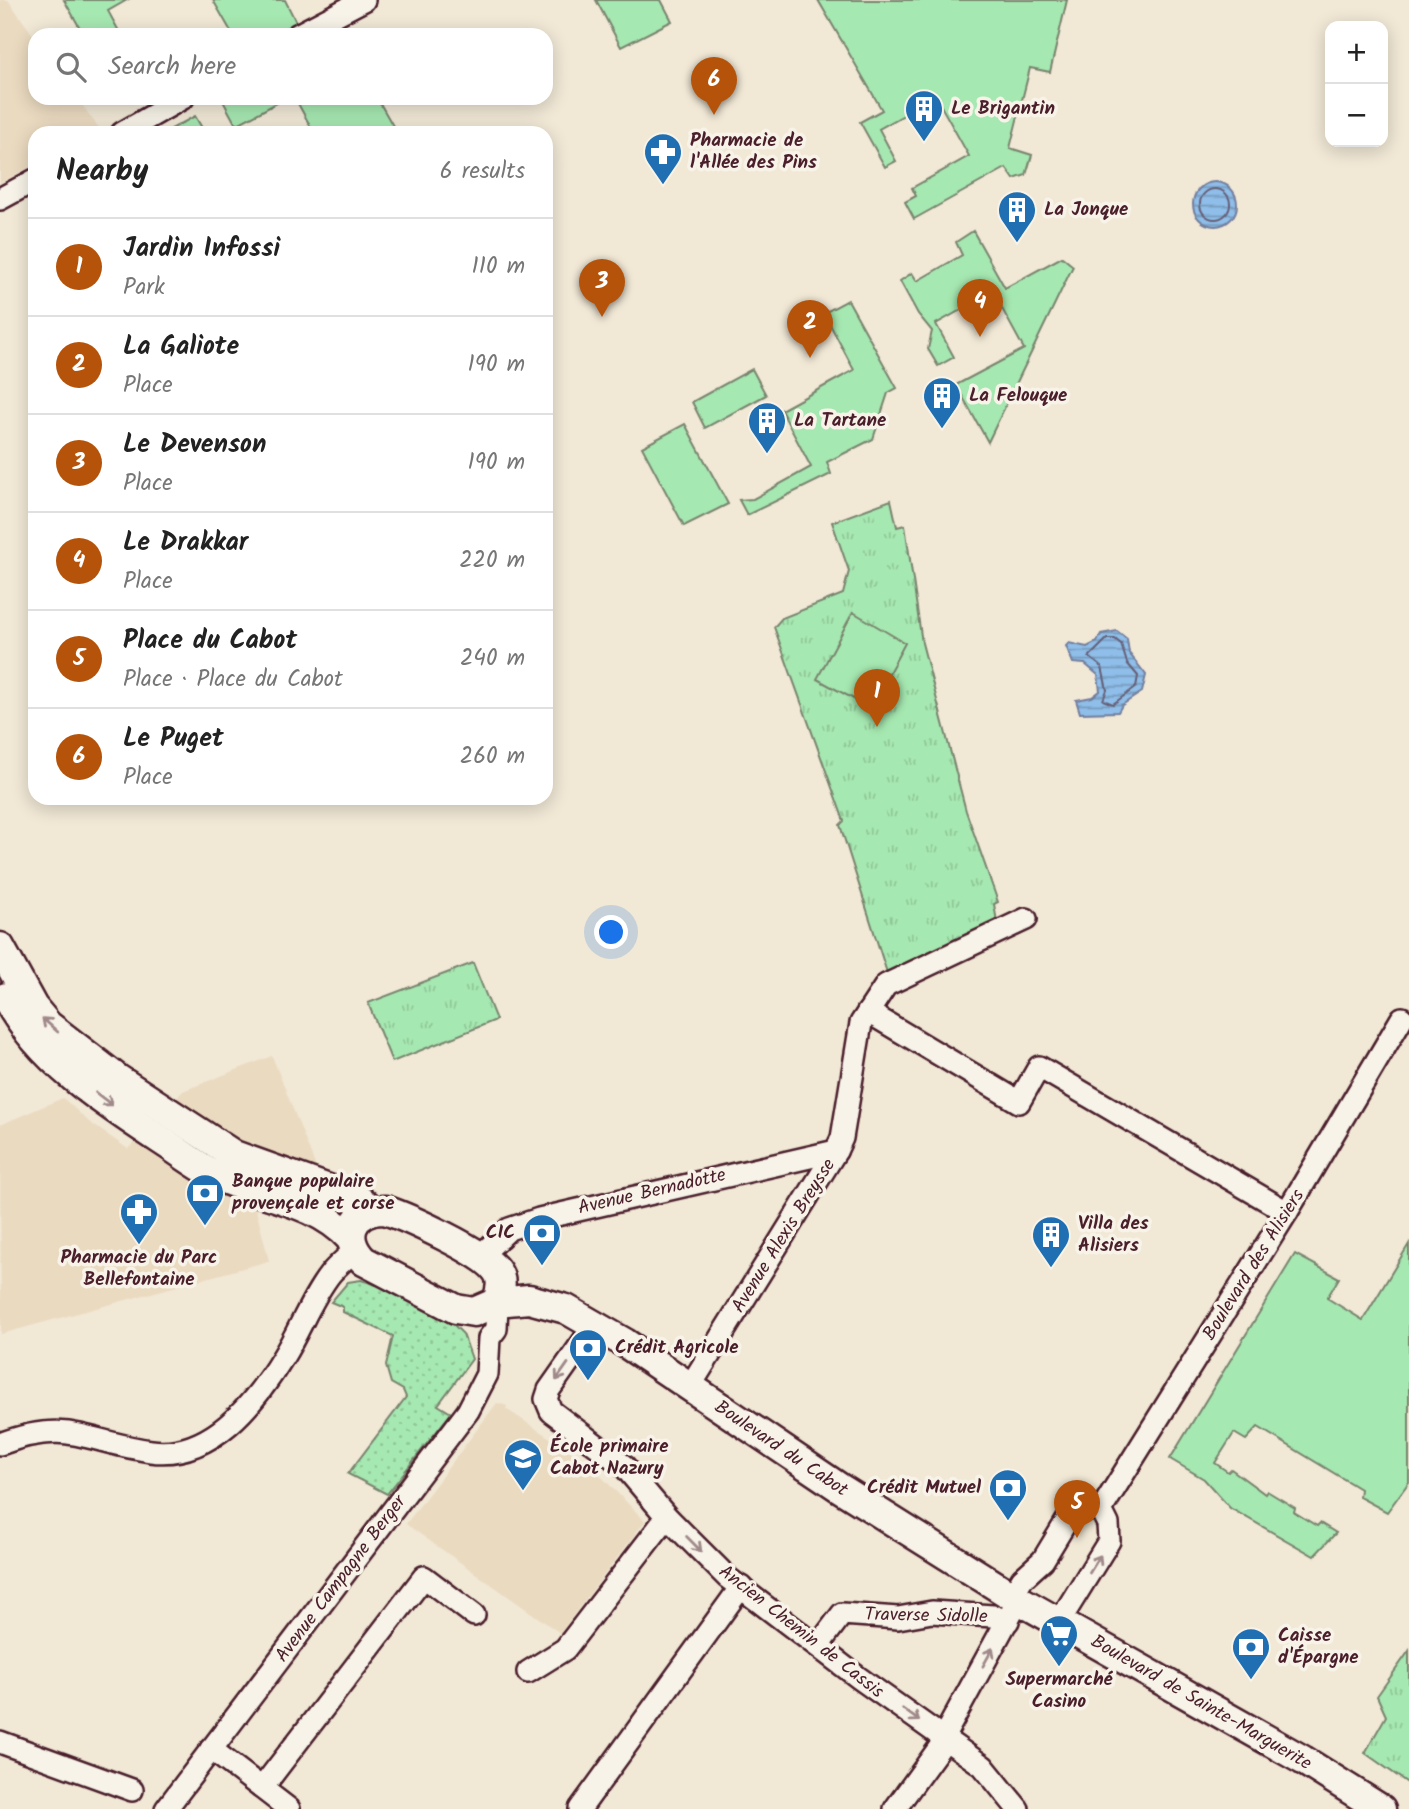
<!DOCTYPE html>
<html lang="en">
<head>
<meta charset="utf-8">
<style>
  body { margin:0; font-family:Kalam,sans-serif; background:#f6f6f6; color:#222 }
  .controls { position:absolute; right:21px; top:21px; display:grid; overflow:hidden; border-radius:14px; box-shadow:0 4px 18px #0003 }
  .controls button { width:63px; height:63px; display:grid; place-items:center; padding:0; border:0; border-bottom:2px solid #e0e0e0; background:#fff; color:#222; font:35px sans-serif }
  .you { position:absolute; left:612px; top:933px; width:24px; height:24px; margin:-18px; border:5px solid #fff; border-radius:50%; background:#1a73e8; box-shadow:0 0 0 10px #1a73e833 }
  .badge { display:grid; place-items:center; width:46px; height:46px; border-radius:50%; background:#b45309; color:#fff; font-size:23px; font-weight:700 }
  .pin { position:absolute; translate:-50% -58px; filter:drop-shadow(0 2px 4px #0008) }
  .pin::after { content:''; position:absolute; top:37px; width:24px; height:21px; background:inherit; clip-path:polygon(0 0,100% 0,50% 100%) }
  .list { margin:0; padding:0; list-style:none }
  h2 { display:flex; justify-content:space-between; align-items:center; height:91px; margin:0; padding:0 28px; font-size:30px }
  h2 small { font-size:23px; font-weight:400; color:#767676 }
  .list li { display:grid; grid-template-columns:46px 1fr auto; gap:21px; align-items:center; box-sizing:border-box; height:98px; padding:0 28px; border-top:2px solid #e0e0e0 }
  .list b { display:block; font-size:26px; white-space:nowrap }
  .list p { margin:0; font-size:23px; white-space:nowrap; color:#767676 }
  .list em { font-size:23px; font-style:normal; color:#767676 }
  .icon { flex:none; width:38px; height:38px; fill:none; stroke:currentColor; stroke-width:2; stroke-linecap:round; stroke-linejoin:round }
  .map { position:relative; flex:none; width:1409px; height:1809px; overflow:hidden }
  .search { position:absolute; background:#fff; box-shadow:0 4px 18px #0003; left:28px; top:28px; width:525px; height:77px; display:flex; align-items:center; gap:18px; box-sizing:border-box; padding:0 24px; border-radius:21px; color:#767676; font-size:26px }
  .panel { position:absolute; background:#fff; box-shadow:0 4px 18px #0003; left:28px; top:126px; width:525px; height:679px; border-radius:21px }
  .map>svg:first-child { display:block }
</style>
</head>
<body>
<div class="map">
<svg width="1409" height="1809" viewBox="0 0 1409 1809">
  <defs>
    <pattern id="grass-dots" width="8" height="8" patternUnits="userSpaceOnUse" patternTransform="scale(1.75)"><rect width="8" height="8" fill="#a6e8b1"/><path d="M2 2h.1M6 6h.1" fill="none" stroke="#90c798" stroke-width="1.8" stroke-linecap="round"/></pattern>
    <pattern id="park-tufts" width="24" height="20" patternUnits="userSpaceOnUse" patternTransform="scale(1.75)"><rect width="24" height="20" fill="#a6e8b1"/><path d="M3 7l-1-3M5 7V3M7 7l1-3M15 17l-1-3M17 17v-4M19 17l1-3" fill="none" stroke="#90c798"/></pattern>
    <pattern id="water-rules" width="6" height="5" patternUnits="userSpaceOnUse" patternTransform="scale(1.75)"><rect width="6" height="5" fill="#8ebee9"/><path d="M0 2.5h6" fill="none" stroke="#769abd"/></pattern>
  </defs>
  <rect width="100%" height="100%" fill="#f1e8d6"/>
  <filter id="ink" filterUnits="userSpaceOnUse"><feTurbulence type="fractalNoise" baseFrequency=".0143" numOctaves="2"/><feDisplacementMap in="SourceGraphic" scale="14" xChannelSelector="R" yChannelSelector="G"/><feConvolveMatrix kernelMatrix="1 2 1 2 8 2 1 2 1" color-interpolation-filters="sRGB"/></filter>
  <g filter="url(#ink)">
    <g fill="#eadac0">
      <path d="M 0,0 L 8,0 L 35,38 L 35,98 L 77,98 L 99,128 L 91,133 L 35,133 L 35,164 L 0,183 Z"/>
      <path d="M 272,1056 L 317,1170 L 256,1210 L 269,1261 L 1,1334 L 0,1125 L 63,1098 L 89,1122 L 128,1149 L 183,1091 Z"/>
      <path d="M 497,1403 L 507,1406 L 506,1409 L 588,1463 L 645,1521 L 560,1633 L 406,1524 Z"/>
    </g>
    <path fill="url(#grass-dots)" stroke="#78846e" stroke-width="2" d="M 361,1280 L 387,1288 L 454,1325 L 463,1334 L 472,1359 L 438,1405 L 451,1413 L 387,1494 L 348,1474 L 406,1397 L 403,1390 L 391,1383 L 386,1366 L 393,1336 L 343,1312 L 343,1307 L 331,1302 L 348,1282 Z"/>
    <g fill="url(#park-tufts)" stroke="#78846e" stroke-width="2">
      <path d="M 891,500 L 897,527 L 905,525 L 922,643 L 966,811 L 998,902 L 994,904 L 997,922 L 888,976 L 840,825 L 844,821 L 774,627 L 782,618 L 843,594 L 849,571 L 832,522 Z"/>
      <path d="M 473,963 L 496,1020 L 392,1062 L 368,1003 Z"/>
      <path d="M 1409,1651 L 1409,1784 L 1365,1753 L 1386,1716 L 1377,1696 Z"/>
    </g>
    <g fill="#a6e8b1" stroke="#78846e" stroke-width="2">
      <path d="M 64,0 L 127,0 L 108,11 L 121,35 L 84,35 Z"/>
      <path d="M 213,0 L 285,0 L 296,22 L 273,35 L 233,35 Z"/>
      <path d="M 596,0 L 661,0 L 672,21 L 621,47 Z"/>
      <path d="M 818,0 L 1067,0 L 1050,72 L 1030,68 L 1010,148 L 1032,155 L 1026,175 L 1014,179 L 1006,168 L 914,219 L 905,202 L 916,196 L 912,188 L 969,156 L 936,97 L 879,129 L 896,161 L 885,167 L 860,122 L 882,110 Z"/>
      <path d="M 229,98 L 286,98 L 236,125 L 223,101 Z"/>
      <path d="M 295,98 L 377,98 L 397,133 L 314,133 Z"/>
      <path d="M 195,116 L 205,133 L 164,133 Z"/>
      <path d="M 973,231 L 1005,288 L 1062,257 L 1073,266 L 988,442 L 956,385 L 1024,349 L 993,292 L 936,324 L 954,357 L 938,366 L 928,349 L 932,331 L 918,314 L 900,281 L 912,273 L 917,281 L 962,255 L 956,242 Z"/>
      <path d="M 848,300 L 897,388 L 888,393 L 873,439 L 827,462 L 831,474 L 747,515 L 739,500 L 753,499 L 811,467 L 781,410 L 854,370 L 824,313 Z"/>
      <path d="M 752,369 L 766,395 L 705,428 L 692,402 Z"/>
      <path d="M 685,424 L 728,504 L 684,526 L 642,447 Z"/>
      <path d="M 853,612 L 905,643 L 870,708 L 817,679 Z"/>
      <path d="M 1409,1244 L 1409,1482 L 1387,1512 L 1359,1497 L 1360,1489 L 1258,1427 L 1246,1440 L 1234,1433 L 1215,1463 L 1228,1472 L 1231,1469 L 1265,1494 L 1267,1491 L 1295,1508 L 1294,1512 L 1317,1526 L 1320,1523 L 1336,1533 L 1314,1556 L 1230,1508 L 1204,1479 L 1170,1459 L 1295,1254 L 1339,1278 L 1327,1298 L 1363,1320 Z"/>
    </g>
    <g fill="url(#water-rules)" stroke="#737e9d" stroke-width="2">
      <circle cx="1215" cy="204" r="22"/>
      <path d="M 1117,631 L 1127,639 L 1129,653 L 1146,675 L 1142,692 L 1122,705 L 1118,712 L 1080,713 L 1076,700 L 1092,697 L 1100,691 L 1098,675 L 1085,664 L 1073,663 L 1066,646 L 1069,643 L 1087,647 L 1097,642 L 1101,634 Z"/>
    </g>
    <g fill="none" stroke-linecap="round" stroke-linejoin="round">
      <g stroke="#655f77" stroke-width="2">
        <circle cx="1215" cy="204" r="15"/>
        <path d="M 1107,639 L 1115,639 L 1121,644 L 1127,663 L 1138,676 L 1136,687 L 1113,704 L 1103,700 L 1107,690 L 1102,667 L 1089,657 Z"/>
      </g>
      <defs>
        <g id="minor">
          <path d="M 297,35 L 364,0"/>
          <path d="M 122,133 L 183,98"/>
          <path d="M 0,199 L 35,180"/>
          <path d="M 868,1012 L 1019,1102 L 1039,1067 L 1287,1212"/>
          <path d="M 480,1256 L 509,1229 L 539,1219 L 836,1151"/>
          <path d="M 594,1326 L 549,1390 L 546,1399 L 551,1411 L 624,1466 L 667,1517 L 728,1578 L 859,1678 L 983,1766 L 1018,1809"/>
          <path d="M 689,1388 L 836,1151 L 842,1138 L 861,1023 L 886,985 L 1026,919"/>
          <path d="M 0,1444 C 69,1418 86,1442 151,1451 C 211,1459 255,1403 283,1357 C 300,1330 311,1298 331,1273 C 338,1265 346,1258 354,1251"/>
          <path d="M 1101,1510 L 1287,1212 L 1402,1018"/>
          <path d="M 1012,1596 L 1022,1579 L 1043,1560 L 1069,1517 L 1086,1509 L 1101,1510 L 1108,1524 L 1109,1541 L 1059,1622"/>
          <path d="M 818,1646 L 842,1614 L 898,1618 L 932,1612 L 993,1616 L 1008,1621"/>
          <path d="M 528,1672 L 565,1649 L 667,1517"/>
          <path d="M 943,1738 L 1014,1608"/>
          <path d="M 0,1742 L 132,1790"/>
          <path d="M 211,1749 L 289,1809"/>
          <path d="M 262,1788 L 424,1577 L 474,1615"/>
          <path d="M 166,1809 L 468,1411 L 487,1374 L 489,1338 L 496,1329 L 497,1302"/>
          <path d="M 580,1809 L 741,1587"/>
          <path d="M 895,1809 L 945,1740"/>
        </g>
        <g id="tertiary">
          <path d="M 0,947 L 33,1007 L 48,1025 L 118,1079 L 234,1155 L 359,1200 L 371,1209"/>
          <path d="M 6,997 C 38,1061 109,1106 167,1144 C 185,1156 202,1169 221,1178 C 265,1197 318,1202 351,1239"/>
          <path d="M 497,1302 C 500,1291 504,1280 496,1270 C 483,1252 409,1218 385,1210 C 352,1209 340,1238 364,1261 L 456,1309 L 474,1312 L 497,1302 L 529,1299 L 566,1309 L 625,1343 L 840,1488 L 1012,1596 L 1303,1760 L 1381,1809"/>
        </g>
      </defs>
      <use href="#minor" stroke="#4a1f2b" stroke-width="26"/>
      <use href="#tertiary" stroke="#4a1f2b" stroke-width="33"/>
      <use href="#minor" stroke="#f7f3e8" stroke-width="21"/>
      <use href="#tertiary" stroke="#f7f3e8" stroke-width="28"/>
    </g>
    <defs><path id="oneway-shaft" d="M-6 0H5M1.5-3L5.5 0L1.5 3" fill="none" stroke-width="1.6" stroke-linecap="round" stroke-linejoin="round" transform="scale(1.75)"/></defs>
    <g stroke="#a0898a">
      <use href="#oneway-shaft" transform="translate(50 1025) rotate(-138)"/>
      <use href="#oneway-shaft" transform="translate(104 1099) rotate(37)"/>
      <use href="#oneway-shaft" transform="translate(562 1372) rotate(125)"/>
      <use href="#oneway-shaft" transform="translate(694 1544) rotate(45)"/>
      <use href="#oneway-shaft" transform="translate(1095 1564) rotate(-58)"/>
      <use href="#oneway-shaft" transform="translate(988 1657) rotate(-61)"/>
      <use href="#oneway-shaft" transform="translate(911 1715) rotate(36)"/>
    </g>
  </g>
  <defs>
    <symbol id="building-pin" viewBox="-11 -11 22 30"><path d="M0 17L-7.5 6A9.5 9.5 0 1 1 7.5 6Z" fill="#1f6fb2" stroke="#f7f3e8"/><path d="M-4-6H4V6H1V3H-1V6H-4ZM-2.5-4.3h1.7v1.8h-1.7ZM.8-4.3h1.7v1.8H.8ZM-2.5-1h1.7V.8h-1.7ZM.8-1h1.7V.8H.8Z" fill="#fff"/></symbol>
    <symbol id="pharmacy-pin" viewBox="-11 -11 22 30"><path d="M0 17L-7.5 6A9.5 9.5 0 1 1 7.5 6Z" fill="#1f6fb2" stroke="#f7f3e8"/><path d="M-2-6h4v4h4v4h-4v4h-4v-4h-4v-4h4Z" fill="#fff"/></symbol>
    <symbol id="bank-pin" viewBox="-11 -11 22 30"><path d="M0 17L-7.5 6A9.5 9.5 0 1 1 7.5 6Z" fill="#1f6fb2" stroke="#f7f3e8"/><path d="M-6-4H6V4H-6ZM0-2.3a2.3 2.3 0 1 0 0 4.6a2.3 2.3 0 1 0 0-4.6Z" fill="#fff"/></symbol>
    <symbol id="school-pin" viewBox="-11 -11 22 30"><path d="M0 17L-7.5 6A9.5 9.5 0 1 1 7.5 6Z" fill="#1f6fb2" stroke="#f7f3e8"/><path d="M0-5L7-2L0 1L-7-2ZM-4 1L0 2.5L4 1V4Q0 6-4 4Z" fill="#fff"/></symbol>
    <symbol id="supermarket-pin" viewBox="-11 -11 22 30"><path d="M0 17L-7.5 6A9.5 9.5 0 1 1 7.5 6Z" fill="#1f6fb2" stroke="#f7f3e8"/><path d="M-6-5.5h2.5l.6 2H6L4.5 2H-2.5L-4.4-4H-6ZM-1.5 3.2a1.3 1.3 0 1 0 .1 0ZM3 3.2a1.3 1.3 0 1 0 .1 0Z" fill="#fff"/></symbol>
  </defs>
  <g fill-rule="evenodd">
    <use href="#building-pin" x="902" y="87" width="44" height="60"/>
    <use href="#pharmacy-pin" x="641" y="130" width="44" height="60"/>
    <use href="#building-pin" x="995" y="188" width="44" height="60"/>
    <use href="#building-pin" x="920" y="374" width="44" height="60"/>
    <use href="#building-pin" x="745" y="399" width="44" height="60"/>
    <use href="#bank-pin" x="183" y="1171" width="44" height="60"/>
    <use href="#pharmacy-pin" x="117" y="1190" width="44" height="60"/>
    <use href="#bank-pin" x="520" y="1211" width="44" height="60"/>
    <use href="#building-pin" x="1029" y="1213" width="44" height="60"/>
    <use href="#bank-pin" x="566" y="1326" width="44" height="60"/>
    <use href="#school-pin" x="501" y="1436" width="44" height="60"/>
    <use href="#bank-pin" x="986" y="1466" width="44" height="60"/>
    <use href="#supermarket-pin" x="1037" y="1612" width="44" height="60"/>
    <use href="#bank-pin" x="1229" y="1625" width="44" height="60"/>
  </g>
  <g text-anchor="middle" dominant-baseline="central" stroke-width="7" stroke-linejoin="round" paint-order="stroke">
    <g font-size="19" font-weight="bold" fill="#4a1f2b" stroke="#f7f3e8" text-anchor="start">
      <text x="951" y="109">Le Brigantin</text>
      <text x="690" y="141">Pharmacie de<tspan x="690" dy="22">l'Allée des Pins</tspan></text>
      <text x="1044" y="210">La Jonque</text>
      <text x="969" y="396">La Felouque</text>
      <text x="794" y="421">La Tartane</text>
      <text x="232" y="1182">Banque populaire<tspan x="232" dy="22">provençale et corse</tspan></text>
      <text x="1078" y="1224">Villa des<tspan x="1078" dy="22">Alisiers</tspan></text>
      <text x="515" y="1233" text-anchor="end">CIC</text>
      <text x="139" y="1258" text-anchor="middle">Pharmacie du Parc<tspan x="139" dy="22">Bellefontaine</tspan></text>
      <text x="615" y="1348">Crédit Agricole</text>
      <text x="550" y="1447">École primaire<tspan x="550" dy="22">Cabot Nazury</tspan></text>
      <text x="981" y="1488" text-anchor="end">Crédit Mutuel</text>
      <text x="1278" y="1636">Caisse<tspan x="1278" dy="22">d'Épargne</tspan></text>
      <text x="1059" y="1680" text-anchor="middle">Supermarché<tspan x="1059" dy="22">Casino</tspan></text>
    </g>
    <g font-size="19" fill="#4a1f2b" stroke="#f7f3e8">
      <text transform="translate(652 1192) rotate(-13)">Avenue Bernadotte</text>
      <text transform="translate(784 1236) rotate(-58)">Avenue Alexis Breysse</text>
      <text transform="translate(1254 1265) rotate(-58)">Boulevard des Alisiers</text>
      <text transform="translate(781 1449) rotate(34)">Boulevard du Cabot</text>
      <text transform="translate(341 1579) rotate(-53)">Avenue Campagne Berger</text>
      <text transform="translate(926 1616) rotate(1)">Traverse Sidolle</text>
      <text transform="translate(801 1632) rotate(38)">Ancien Chemin de Cassis</text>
      <text transform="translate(1201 1703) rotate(30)">Boulevard de Sainte-Marguerite</text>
    </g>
  </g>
</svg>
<div class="controls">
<button>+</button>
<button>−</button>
</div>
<div class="you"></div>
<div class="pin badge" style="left:877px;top:727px">1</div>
<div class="pin badge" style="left:810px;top:358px">2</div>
<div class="pin badge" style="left:602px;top:317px">3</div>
<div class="pin badge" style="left:980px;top:337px">4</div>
<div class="pin badge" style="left:1077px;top:1538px">5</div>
<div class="pin badge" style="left:714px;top:115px">6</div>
<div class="search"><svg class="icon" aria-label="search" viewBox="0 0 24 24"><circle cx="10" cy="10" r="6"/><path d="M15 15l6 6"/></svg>Search here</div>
<section class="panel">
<h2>Nearby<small>6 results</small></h2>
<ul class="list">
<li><span class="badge">1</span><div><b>Jardin Infossi</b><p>Park</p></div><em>110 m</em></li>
<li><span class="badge">2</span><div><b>La Galiote</b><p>Place</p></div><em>190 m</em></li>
<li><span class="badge">3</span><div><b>Le Devenson</b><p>Place</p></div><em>190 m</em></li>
<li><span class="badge">4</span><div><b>Le Drakkar</b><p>Place</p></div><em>220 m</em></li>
<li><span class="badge">5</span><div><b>Place du Cabot</b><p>Place · Place du Cabot</p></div><em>240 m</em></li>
<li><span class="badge">6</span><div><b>Le Puget</b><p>Place</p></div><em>260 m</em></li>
</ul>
</section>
</div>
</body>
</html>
